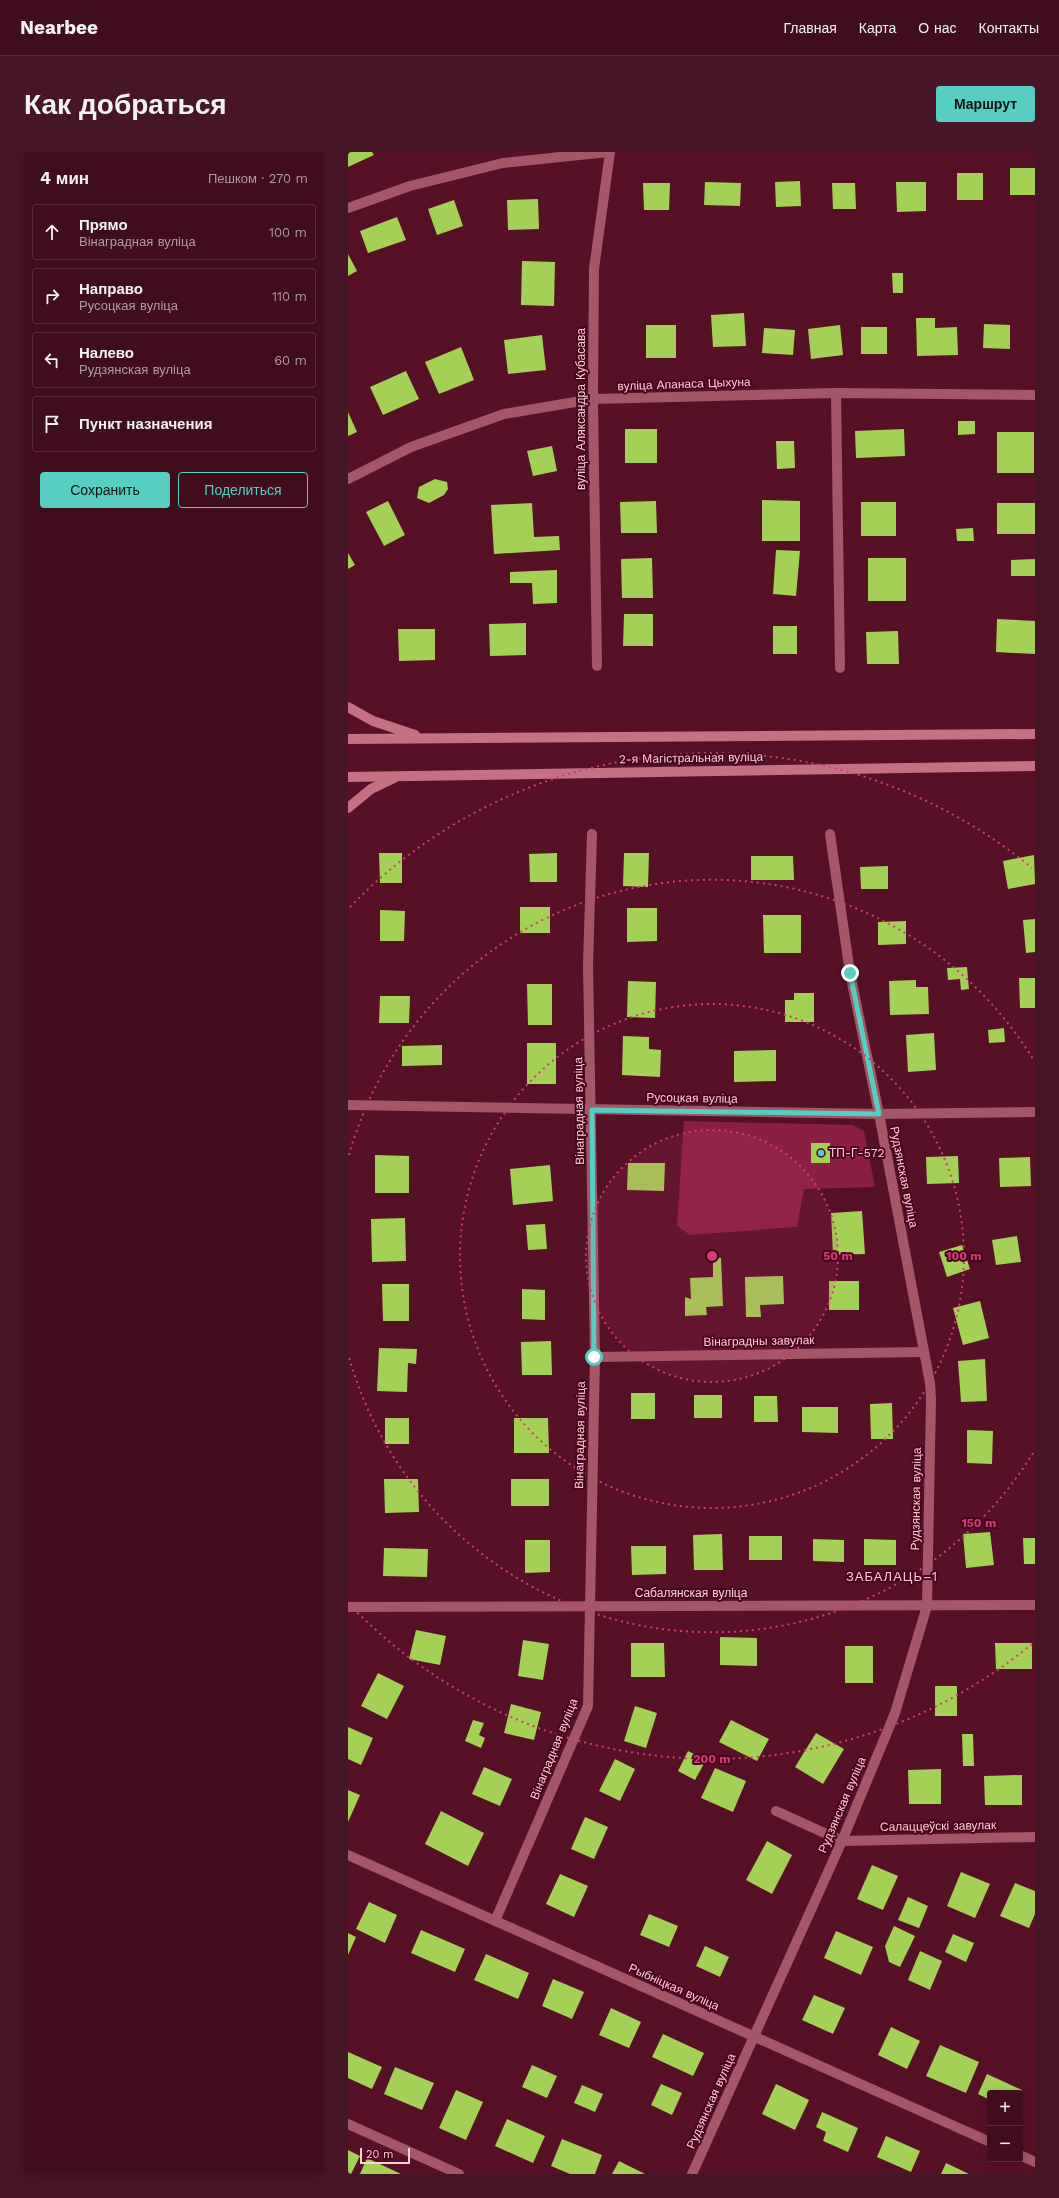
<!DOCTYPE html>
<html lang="ru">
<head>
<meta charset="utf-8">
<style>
  body { margin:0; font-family:"Work Sans",sans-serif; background:#471626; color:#f1f3f6 }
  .controls { position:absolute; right:12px; bottom:12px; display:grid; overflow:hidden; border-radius:4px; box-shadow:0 2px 10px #0003 }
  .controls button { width:36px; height:36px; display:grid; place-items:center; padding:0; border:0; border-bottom:1px solid #592d3b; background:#400d1d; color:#f1f3f6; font:20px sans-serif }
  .scale { position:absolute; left:12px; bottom:10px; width:50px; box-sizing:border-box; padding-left:4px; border:2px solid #fcd0d7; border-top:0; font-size:11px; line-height:14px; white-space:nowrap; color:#fcd0d7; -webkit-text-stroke:3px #4a041d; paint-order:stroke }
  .stop { position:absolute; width:12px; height:12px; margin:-9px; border:3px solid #56cec2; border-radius:50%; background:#fff }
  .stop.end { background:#56cec2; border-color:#fff; box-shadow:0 1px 4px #0008 }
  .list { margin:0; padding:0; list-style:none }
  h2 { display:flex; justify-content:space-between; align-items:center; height:52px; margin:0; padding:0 16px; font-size:17px }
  h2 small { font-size:13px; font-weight:400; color:#ae9ca4 }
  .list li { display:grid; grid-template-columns:26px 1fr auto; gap:12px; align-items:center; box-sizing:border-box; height:56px; margin:0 8px 8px; padding:0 8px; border:1px solid #592d3b; border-radius:4px }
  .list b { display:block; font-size:15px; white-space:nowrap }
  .list p { margin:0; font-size:13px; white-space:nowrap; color:#ae9ca4 }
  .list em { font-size:13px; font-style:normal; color:#ae9ca4 }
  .actions { display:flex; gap:8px; padding:12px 16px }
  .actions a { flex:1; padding:9px 0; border:1px solid #56cec2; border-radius:4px; text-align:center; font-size:14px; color:#56cec2 }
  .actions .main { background:#56cec2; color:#111 }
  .icon { flex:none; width:22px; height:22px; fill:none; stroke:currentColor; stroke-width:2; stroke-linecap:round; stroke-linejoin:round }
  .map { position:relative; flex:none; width:687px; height:2022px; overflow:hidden; border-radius:4px }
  header { display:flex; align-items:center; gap:24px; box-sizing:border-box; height:56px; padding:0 20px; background:#400d1d; border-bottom:1px solid #592d3b }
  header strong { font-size:19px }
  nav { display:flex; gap:22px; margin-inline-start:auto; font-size:14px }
  .intro { display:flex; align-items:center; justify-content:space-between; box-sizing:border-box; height:96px; padding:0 24px }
  h1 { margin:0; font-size:28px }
  .button { padding:10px 18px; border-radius:4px; background:#56cec2; color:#111; font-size:14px; font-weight:700 }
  main { display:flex; gap:24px; padding:0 24px }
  aside { flex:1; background:#400d1d; border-radius:4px; box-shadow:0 2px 10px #0003 }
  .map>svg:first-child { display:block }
</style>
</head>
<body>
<header>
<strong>Nearbee</strong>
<nav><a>Главная</a><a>Карта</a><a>О нас</a><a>Контакты</a></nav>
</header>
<div class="intro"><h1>Как добраться</h1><a class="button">Маршрут</a></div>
<main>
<aside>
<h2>4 мин<small>Пешком · 270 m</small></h2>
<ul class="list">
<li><svg class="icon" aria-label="ahead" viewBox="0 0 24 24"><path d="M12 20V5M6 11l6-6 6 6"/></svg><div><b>Прямо</b><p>Вінаградная вуліца</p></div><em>100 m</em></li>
<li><svg class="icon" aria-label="right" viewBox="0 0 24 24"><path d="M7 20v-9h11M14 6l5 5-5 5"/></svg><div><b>Направо</b><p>Русоцкая вуліца</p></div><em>110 m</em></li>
<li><svg class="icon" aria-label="left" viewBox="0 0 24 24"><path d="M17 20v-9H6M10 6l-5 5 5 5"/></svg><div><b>Налево</b><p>Рудзянская вуліца</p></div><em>60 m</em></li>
<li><svg class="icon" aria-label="arrive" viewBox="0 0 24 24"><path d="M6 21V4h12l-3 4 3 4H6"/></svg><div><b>Пункт назначения</b></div></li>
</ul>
<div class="actions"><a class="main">Сохранить</a><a>Поделиться</a></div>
</aside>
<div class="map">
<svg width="687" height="2022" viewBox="0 0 687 2022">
  <rect width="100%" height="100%" fill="#561127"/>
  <path fill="#8a1f42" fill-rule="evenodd" d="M 336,969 L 505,973 L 516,979 L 527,1035 L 456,1037 L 449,1075 L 342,1083 L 329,1074 ZM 463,991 L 482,991 L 482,1011 L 463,1011 Z"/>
  <g fill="#a4d155">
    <path d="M 0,0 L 24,0 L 26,3 L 0,15 Z"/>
    <rect x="662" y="16" width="25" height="27"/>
    <rect x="609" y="21" width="26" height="27"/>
    <path d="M 452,29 L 453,54 L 428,55 L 427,30 Z"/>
    <path d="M 357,30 L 393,31 L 392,54 L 356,53 Z"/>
    <path d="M 548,30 L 578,30 L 578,59 L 549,60 Z"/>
    <path d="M 295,31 L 322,31 L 321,58 L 296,58 Z"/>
    <path d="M 484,31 L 507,31 L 508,57 L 485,57 Z"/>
    <path d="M 190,47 L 191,77 L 160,78 L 159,48 Z"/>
    <path d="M 106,48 L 115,74 L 89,83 L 80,57 Z"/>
    <path d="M 49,65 L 58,88 L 20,101 L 12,79 Z"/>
    <path d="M 0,102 L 9,119 L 0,124 Z"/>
    <path d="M 174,109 L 207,110 L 206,154 L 173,153 Z"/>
    <path d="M 544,121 L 555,121 L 555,141 L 545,141 Z"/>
    <path d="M 396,161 L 398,194 L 365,195 L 363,163 Z"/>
    <path d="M 568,166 L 587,166 L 587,176 L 609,175 L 610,203 L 569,204 Z"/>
    <path d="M 636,172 L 662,173 L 662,197 L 635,196 Z"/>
    <rect x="298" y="173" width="30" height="33"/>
    <path d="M 492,173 L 495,203 L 463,207 L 460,177 Z"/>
    <rect x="513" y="175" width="26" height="27"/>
    <path d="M 416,176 L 447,178 L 445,203 L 414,201 Z"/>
    <path d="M 194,183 L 198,218 L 160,222 L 156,188 Z"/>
    <path d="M 113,195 L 126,228 L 91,242 L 77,210 Z"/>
    <path d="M 58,219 L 71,247 L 35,263 L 22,235 Z"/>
    <path d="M 0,260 L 9,280 L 0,284 Z"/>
    <path d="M 610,269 L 627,269 L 627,282 L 610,283 Z"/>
    <rect x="277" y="277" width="32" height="34"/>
    <path d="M 556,277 L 557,304 L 508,306 L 507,279 Z"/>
    <rect x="649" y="280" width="37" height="41"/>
    <path d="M 428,289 L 446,289 L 447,316 L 429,317 Z"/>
    <path d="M 204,294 L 209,319 L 185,324 L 179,299 Z"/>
    <path d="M 87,327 L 99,330 L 100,337 L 96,343 L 81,351 L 69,346 L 71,335 Z"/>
    <path d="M 414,348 L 452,349 L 452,389 L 414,389 Z"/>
    <path d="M 40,349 L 57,383 L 36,394 L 18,360 Z"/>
    <path d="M 308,349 L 309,381 L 273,381 L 272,350 Z"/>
    <rect x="513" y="350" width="35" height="34"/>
    <path d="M 184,351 L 186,385 L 211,384 L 212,398 L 146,402 L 143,353 Z"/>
    <rect x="649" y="351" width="38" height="31"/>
    <path d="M 625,376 L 626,389 L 609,389 L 608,377 Z"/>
    <path d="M 428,398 L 452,399 L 448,444 L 425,442 Z"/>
    <path d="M 0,401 L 7,413 L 0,417 Z"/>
    <path d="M 304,406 L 305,446 L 274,446 L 273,407 Z"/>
    <rect x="520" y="406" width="38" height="43"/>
    <path d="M 687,407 L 687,424 L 663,424 L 663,408 Z"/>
    <path d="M 209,418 L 209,451 L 185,452 L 184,431 L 162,431 L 162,420 Z"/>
    <path d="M 276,462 L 305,462 L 305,494 L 275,494 Z"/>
    <path d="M 649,467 L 687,469 L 687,502 L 648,500 Z"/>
    <path d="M 178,471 L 178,503 L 142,504 L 141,472 Z"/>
    <rect x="425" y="474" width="24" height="28"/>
    <path d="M 50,477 L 87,477 L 87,508 L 51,509 Z"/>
    <path d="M 550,479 L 551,512 L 519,512 L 518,480 Z"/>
    <path d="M 31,701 L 54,701 L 54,731 L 32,731 Z"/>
    <path d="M 209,701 L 209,730 L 182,730 L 181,702 Z"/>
    <path d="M 276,701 L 301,701 L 300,735 L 275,734 Z"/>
    <path d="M 686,703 L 687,732 L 660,737 L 655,709 Z"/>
    <path d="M 403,704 L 445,704 L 446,728 L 403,728 Z"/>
    <path d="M 540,714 L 540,737 L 513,737 L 512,715 Z"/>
    <rect x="172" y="755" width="30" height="26"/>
    <path d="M 279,756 L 309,756 L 309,789 L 279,790 Z"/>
    <path d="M 32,758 L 57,759 L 56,789 L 32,789 Z"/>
    <path d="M 415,763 L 453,763 L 453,801 L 416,801 Z"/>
    <path d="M 687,767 L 687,800 L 678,801 L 675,768 Z"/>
    <path d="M 558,769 L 558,792 L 530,793 L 530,770 Z"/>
    <path d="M 619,815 L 621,837 L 613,838 L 612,827 L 600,828 L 599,816 Z"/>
    <path d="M 671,826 L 687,826 L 687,856 L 672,856 Z"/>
    <path d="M 568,828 L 568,835 L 580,835 L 581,862 L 542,863 L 541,829 Z"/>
    <path d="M 280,829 L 308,830 L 307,866 L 279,865 Z"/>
    <path d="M 179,832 L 204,832 L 204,873 L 180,873 Z"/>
    <path d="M 446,841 L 466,841 L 466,870 L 437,870 L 437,848 L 446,848 Z"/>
    <path d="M 32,844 L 62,844 L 61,871 L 31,871 Z"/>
    <path d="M 656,876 L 657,890 L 641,891 L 640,878 Z"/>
    <path d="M 586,881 L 588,918 L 560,920 L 558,883 Z"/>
    <path d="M 275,884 L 301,885 L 301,897 L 313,898 L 312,925 L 274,923 Z"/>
    <rect x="179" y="891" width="29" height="41"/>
    <path d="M 94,893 L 94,913 L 54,914 L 54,894 Z"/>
    <path d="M 428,898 L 428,929 L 386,930 L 386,899 Z"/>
    <rect x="463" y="991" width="19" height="20"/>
    <path d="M 27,1003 L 61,1004 L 61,1041 L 27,1041 Z"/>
    <path d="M 610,1004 L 611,1031 L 579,1032 L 578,1005 Z"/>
    <path d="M 682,1005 L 683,1034 L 652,1035 L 651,1006 Z"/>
    <path d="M 280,1011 L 317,1011 L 316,1039 L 279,1038 Z"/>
    <path d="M 202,1013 L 205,1049 L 165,1053 L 162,1017 Z"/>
    <path d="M 514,1059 L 517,1102 L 485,1103 L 483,1061 Z"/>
    <path d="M 57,1066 L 58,1109 L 24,1110 L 23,1067 Z"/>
    <path d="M 197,1072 L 199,1097 L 180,1098 L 178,1073 Z"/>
    <path d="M 669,1084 L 673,1110 L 648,1113 L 644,1088 Z"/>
    <path d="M 614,1093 L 622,1117 L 599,1125 L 591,1100 Z"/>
    <path d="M 365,1106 L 373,1106 L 375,1154 L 358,1155 L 359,1163 L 337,1164 L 337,1145 L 343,1147 L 342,1126 L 365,1125 Z"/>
    <path d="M 435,1124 L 436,1152 L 412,1153 L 413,1165 L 398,1165 L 397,1125 Z"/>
    <rect x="481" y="1129" width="30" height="29"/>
    <path d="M 34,1132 L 61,1132 L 61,1169 L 35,1169 Z"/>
    <path d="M 174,1137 L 197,1138 L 197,1168 L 174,1167 Z"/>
    <path d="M 632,1149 L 641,1186 L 615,1193 L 605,1156 Z"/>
    <path d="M 203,1189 L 204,1223 L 174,1223 L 173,1190 Z"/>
    <path d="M 31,1196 L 69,1197 L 68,1212 L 60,1211 L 59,1240 L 29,1239 Z"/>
    <path d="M 637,1207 L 639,1249 L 613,1250 L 610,1209 Z"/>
    <rect x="283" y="1241" width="24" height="26"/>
    <rect x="346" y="1243" width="28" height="23"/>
    <path d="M 406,1244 L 429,1244 L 430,1270 L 406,1270 Z"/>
    <path d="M 544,1251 L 545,1287 L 523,1287 L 522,1252 Z"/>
    <path d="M 454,1255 L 490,1255 L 490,1281 L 454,1280 Z"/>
    <rect x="37" y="1266" width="24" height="26"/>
    <path d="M 166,1266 L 200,1266 L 201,1301 L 166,1301 Z"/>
    <path d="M 619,1278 L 645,1279 L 644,1312 L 619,1311 Z"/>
    <path d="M 36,1327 L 70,1327 L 71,1360 L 37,1361 Z"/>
    <rect x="163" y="1327" width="38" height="27"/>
    <path d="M 642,1380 L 646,1413 L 618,1416 L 615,1382 Z"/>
    <path d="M 374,1382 L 375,1418 L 346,1418 L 345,1383 Z"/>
    <rect x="401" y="1384" width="33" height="24"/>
    <path d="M 675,1386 L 687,1386 L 687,1412 L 676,1412 Z"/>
    <path d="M 465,1387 L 496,1388 L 496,1410 L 465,1409 Z"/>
    <path d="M 516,1387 L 548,1388 L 548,1413 L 516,1413 Z"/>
    <path d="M 177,1388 L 202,1388 L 202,1420 L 177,1421 Z"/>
    <path d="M 283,1394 L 318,1394 L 318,1422 L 284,1423 Z"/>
    <path d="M 36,1396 L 80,1397 L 79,1425 L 35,1424 Z"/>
    <path d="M 68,1478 L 98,1484 L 92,1513 L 61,1507 Z"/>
    <path d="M 372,1485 L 409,1486 L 409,1514 L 372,1513 Z"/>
    <path d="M 175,1488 L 201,1492 L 195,1528 L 170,1524 Z"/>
    <path d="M 283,1491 L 316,1491 L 317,1525 L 283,1525 Z"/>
    <path d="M 647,1491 L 684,1491 L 684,1517 L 648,1517 Z"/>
    <rect x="497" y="1494" width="28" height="37"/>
    <path d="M 30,1521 L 56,1534 L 39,1567 L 13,1554 Z"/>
    <rect x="587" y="1534" width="22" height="30"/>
    <path d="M 163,1552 L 193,1560 L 186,1588 L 156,1581 Z"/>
    <path d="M 287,1554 L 309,1561 L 298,1596 L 276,1589 Z"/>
    <path d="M 125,1568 L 136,1571 L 131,1583 L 137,1586 L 133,1596 L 117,1589 Z"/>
    <path d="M 383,1568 L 421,1587 L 409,1609 L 371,1590 Z"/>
    <path d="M 0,1575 L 25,1586 L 13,1613 L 0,1607 Z"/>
    <path d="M 468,1581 L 496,1597 L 475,1632 L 447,1615 Z"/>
    <path d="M 614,1582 L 625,1582 L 626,1614 L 615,1614 Z"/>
    <path d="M 340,1599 L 358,1608 L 347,1628 L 330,1619 Z"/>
    <path d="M 267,1607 L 287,1617 L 272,1649 L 251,1639 Z"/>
    <path d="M 136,1615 L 164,1627 L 152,1654 L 124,1642 Z"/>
    <path d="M 367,1616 L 398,1629 L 385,1660 L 353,1646 Z"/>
    <path d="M 593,1617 L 593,1652 L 561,1652 L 560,1618 Z"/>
    <path d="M 674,1623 L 674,1653 L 637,1653 L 636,1624 Z"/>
    <path d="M 0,1638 L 12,1643 L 0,1670 Z"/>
    <path d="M 93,1659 L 136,1681 L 120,1714 L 77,1692 Z"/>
    <path d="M 237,1665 L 260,1675 L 246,1707 L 223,1697 Z"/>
    <path d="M 419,1689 L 444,1703 L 424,1742 L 398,1728 Z"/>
    <path d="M 524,1713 L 550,1724 L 535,1758 L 509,1747 Z"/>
    <path d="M 613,1720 L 642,1732 L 627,1766 L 599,1754 Z"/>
    <path d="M 212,1722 L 240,1734 L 226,1765 L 198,1752 Z"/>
    <path d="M 667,1731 L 687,1739 L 687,1762 L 681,1776 L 652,1764 Z"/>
    <path d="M 560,1745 L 580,1754 L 571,1776 L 550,1768 Z"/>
    <path d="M 21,1750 L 49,1763 L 37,1791 L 8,1777 Z"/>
    <path d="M 301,1762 L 330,1774 L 321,1795 L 292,1783 Z"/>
    <path d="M 546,1774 L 567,1784 L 552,1815 L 541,1810 L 537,1794 Z"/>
    <path d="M 73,1778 L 117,1797 L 107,1820 L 63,1801 Z"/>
    <path d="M 488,1779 L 525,1795 L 513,1823 L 476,1806 Z"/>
    <path d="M 0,1781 L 8,1785 L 0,1803 Z"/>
    <path d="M 605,1782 L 626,1791 L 618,1810 L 597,1800 Z"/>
    <path d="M 357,1794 L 381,1805 L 372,1825 L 348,1814 Z"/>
    <path d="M 572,1799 L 594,1809 L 582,1838 L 560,1828 Z"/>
    <path d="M 138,1802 L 181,1821 L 170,1847 L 126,1828 Z"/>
    <path d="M 205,1827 L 236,1840 L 224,1867 L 194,1854 Z"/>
    <path d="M 466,1843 L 497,1856 L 485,1882 L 454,1868 Z"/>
    <path d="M 263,1856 L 293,1870 L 281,1896 L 251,1883 Z"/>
    <path d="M 543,1875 L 572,1889 L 559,1917 L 530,1903 Z"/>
    <path d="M 315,1882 L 356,1901 L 345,1924 L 304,1905 Z"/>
    <path d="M 592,1893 L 631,1910 L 618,1941 L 578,1924 Z"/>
    <path d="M 0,1900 L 34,1915 L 24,1937 L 0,1926 Z"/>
    <path d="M 184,1913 L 209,1924 L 199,1946 L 174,1935 Z"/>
    <path d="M 47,1915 L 86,1931 L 74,1958 L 36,1942 Z"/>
    <path d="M 639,1922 L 674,1938 L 673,1941 L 642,1941 L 642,1948 L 630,1942 Z"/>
    <path d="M 313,1932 L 334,1941 L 324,1963 L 303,1953 Z"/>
    <path d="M 428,1932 L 461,1948 L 447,1978 L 414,1962 Z"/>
    <path d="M 234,1933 L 255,1942 L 247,1960 L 226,1951 Z"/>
    <path d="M 108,1938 L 135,1950 L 118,1988 L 91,1976 Z"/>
    <path d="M 474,1960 L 510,1976 L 500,2000 L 475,1989 L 478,1980 L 468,1975 Z"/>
    <path d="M 159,1967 L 197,1984 L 185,2011 L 147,1994 Z"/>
    <path d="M 538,1984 L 572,1999 L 563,2020 L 529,2005 Z"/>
    <path d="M 214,1987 L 254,2003 L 247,2022 L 222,2022 L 203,2014 Z"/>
    <path d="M 0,1998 L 12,2004 L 3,2022 L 0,2022 Z"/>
    <path d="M 19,2006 L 53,2022 L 12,2022 Z"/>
    <path d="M 271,2009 L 297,2022 L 264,2022 Z"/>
    <path d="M 598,2011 L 621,2022 L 593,2022 Z"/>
  </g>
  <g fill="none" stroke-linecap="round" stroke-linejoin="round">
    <g stroke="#a35768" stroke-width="10">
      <path d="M 0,56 L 62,34 L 155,11 L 260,0"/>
      <path d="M 488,241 L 492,516"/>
      <path d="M 0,327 L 63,295 L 156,262 L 245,247 L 488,241 L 687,243"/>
      <path d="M 249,514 L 245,247 L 246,117 L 262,0"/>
      <path d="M 0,953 L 531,962 L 687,960"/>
      <path d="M 247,1205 L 575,1200"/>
      <path d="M 0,1455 L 687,1453"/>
      <path d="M 428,1659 L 494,1689 L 687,1685"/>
      <path d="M 0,1703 L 642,1990"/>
      <path d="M 147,1769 L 240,1554 L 247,1205 L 240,813 L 244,682"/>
      <path d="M 0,1972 L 111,2022"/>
      <path d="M 672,2003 L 687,2010"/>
      <path d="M 344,2022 L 494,1689 L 547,1561 L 579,1454 L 583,1247 L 582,1231 L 531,962 L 502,821 L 482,682"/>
    </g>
    <g stroke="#c57184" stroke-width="10">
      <path d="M 0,555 L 25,569 L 67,583"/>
      <path d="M 0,587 L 687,582"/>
      <path d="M 0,625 L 687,614"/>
      <path d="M 0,656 L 23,637 L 46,626"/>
    </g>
  </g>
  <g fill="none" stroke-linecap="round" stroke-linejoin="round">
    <path stroke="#56cec2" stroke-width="5" d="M 246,1205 L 244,958 L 531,962 L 502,821"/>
  </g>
  <circle cx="364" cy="1104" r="126" fill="#ce3d74" fill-opacity=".12"/>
  <g fill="none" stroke="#ce3d74" stroke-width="2" stroke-dasharray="2 4">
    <circle cx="364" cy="1104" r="126"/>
    <circle cx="364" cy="1104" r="252"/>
    <path d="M685 1301A377 377 0 0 1 1 1205M1 1003A377 377 0 0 1 685 907"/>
    <path d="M684 1492A503 503 0 0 1 2 1453M2 755A503 503 0 0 1 684 716"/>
  </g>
  <circle fill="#56cec2" stroke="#4a041d" stroke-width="1.5" cx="473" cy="1001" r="4"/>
  <g text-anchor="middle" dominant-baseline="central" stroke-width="4" stroke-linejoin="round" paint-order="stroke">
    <g font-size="12" fill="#fcd0d7" stroke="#4a041d">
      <text transform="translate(336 232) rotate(-2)">вуліца Апанаса Цыхуна</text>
      <text transform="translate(233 257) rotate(-90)">вуліца Аляксандра Кубасава</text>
      <text transform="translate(343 606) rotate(-1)">2-я Магістральная вуліца</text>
      <text transform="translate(344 946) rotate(1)">Русоцкая вуліца</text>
      <text transform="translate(231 959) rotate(-91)">Вінаградная вуліца</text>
      <text transform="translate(556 1025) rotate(79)">Рудзянская вуліца</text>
      <text transform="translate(411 1189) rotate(-1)">Вінаградны завулак</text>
      <text transform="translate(232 1283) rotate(-89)">Вінаградная вуліца</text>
      <text transform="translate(568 1347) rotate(-89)">Рудзянская вуліца</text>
      <text x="343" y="1441">Сабалянская вуліца</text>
      <text transform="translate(206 1597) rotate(-68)">Вінаградная вуліца</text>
      <text transform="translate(494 1653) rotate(-67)">Рудзянская вуліца</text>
      <text transform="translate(590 1674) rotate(-1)">Салаццеўскі завулак</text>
      <text transform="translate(326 1835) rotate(24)">Рыбніцкая вуліца</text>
      <text transform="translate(363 1949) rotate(-66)">Рудзянская вуліца</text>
    </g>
    <g font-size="12" fill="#fcd0d7" stroke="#4a041d" text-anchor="start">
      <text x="481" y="1001">ТП-Г-572</text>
    </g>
    <g font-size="13" letter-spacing="1" fill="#fecad3" stroke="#4a041d">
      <text x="544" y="1424">ЗАБАЛАЦЬ–1</text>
    </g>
  </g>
  <circle cx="364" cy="1104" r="6" fill="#ce3d74" stroke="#4a041d" stroke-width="2"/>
  <g font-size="12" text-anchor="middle" font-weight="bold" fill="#ce3d74" stroke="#4a041d" stroke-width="4" stroke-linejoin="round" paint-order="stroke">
    <text x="490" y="1108">50 m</text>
    <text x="616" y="1108">100 m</text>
    <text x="631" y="1375">150 m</text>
    <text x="364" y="1611">200 m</text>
  </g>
</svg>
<div class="controls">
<button>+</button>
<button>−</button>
</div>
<div class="scale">20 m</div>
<div class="stop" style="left:246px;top:1205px"></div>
<div class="stop end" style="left:502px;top:821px"></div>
</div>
</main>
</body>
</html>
